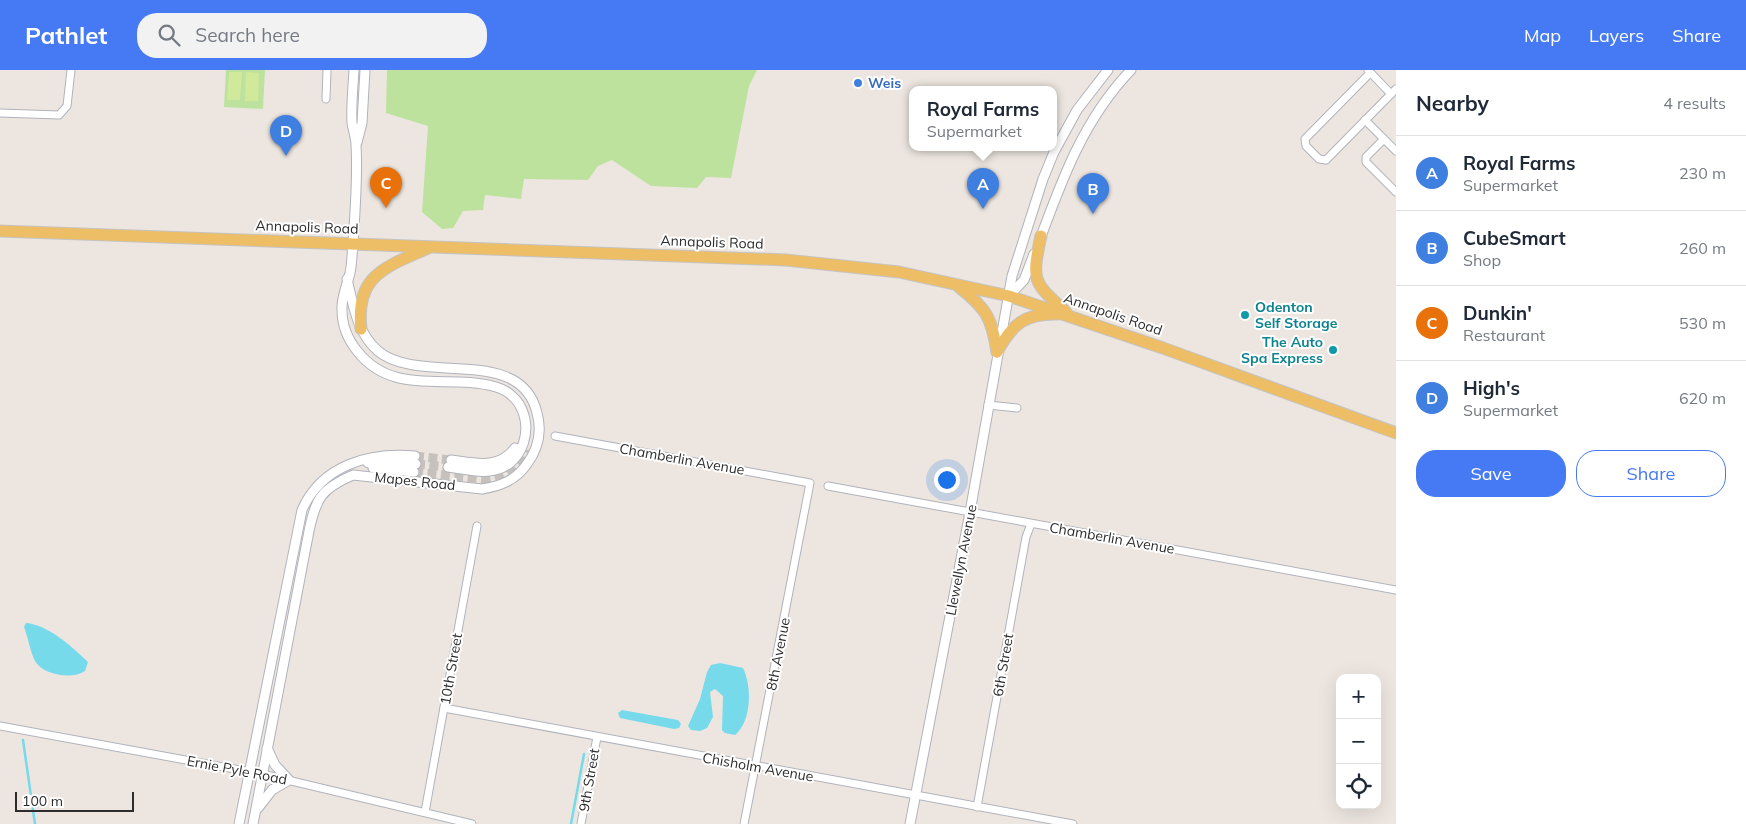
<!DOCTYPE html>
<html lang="en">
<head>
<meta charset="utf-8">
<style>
  body { margin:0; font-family:Mulish,sans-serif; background:#f2f2f3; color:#1f2937 }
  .controls { position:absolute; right:15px; bottom:15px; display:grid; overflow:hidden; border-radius:10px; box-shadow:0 5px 20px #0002 }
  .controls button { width:45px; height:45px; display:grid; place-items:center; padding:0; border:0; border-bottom:1px solid #e0e1e3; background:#fff; color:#1f2937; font:25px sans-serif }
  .scale { position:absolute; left:15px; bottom:12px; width:119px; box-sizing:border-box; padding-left:5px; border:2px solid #2c2c2c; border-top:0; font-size:14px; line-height:18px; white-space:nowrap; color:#2c2c2c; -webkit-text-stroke:4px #fff; paint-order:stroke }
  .you { position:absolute; left:946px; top:409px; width:18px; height:18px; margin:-12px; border:4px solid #fff; border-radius:50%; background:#1a73e8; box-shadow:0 0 0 8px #1a73e833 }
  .badge { display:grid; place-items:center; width:32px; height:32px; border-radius:50%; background:#467af4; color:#fff; font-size:16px; font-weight:700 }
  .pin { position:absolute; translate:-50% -41px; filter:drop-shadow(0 1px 2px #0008) }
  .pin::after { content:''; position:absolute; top:26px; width:18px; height:15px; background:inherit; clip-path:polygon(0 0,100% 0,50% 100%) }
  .popup { position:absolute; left:909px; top:16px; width:148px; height:65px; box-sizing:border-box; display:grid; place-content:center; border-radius:10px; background:#fff; filter:drop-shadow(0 1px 4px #0005); font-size:16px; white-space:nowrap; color:#747a83 }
  .popup b { font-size:19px; color:#1f2937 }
  .popup::after { content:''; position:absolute; left:50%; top:100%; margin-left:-10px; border:10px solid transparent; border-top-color:#fff }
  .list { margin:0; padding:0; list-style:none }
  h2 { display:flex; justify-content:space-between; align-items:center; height:65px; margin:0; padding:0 20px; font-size:21px }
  h2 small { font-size:16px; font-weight:400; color:#747a83 }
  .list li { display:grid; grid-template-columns:32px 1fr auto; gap:15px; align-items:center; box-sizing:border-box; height:75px; padding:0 20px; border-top:1px solid #e0e1e3 }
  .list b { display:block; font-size:19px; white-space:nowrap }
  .list p { margin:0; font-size:16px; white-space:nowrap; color:#747a83 }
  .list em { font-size:16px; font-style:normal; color:#747a83 }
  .actions { display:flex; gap:10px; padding:15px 20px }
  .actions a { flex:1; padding:11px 0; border:1px solid #467af4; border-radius:20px; text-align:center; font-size:18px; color:#467af4 }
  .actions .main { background:#467af4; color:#fff }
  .icon { flex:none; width:28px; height:28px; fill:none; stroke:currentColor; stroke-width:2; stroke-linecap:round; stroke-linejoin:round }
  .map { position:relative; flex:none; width:1396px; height:754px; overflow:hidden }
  header { display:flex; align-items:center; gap:30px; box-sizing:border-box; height:70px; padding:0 25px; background:#467af4; color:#fff }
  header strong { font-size:24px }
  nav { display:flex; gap:28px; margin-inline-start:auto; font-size:18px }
  .search { width:350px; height:45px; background:#f2f2f3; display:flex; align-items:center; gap:12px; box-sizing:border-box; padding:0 18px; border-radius:20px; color:#747a83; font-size:19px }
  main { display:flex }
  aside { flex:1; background:#fff }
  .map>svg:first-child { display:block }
</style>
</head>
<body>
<header>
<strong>Pathlet</strong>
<div class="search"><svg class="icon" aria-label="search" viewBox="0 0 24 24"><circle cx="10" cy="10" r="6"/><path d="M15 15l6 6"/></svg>Search here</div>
<nav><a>Map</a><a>Layers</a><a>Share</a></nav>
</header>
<main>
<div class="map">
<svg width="1396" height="754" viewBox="0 0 1396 754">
  <rect width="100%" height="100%" fill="#ede6e0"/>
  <g fill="#bde29e">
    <path d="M 226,0 L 265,0 L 263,39 L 224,37 Z"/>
    <path d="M 387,0 L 757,0 L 749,16 L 731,108 L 706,107 L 697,118 L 651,116 L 612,90 L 598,96 L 588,110 L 524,109 L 521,129 L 485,125 L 483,140 L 463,141 L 453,158 L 442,159 L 422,142 L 428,56 L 386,43 Z"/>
  </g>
  <g fill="#d0e99a">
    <path d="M 229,2 L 242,2 L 240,30 L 227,30 Z"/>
    <path d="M 246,2 L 259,3 L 258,31 L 245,31 Z"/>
  </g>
  <g fill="#77daeb">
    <path d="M 26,553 C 49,555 72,577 88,592 L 85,601 C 72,610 43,605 35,591 C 30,581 28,567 24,557 Z"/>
    <path d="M 720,593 L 743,598 C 752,616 752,651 735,665 L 725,663 L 722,660 L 723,626 L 715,619 L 710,622 L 713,647 L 707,658 L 700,661 L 691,660 L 688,656 L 700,629 L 707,602 L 711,595 Z"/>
    <path d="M 622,640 L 678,650 L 681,654 L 679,658 L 674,659 L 620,648 L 618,643 Z"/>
  </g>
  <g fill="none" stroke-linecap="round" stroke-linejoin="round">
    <g stroke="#77daeb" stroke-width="2.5">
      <path d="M 23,670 L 35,754"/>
      <path d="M 571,754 L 584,684"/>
    </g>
    <g stroke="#c6c1bc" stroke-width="9" stroke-dasharray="9 4.5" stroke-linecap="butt">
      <path d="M 415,386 L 451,390"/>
      <path d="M 416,394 L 448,397"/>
      <path d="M 414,402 L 484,409 C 503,407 518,398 525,379"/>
    </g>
    <defs>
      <g id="minor">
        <path d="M 1368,0 L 1391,24"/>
        <path d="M 1370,3 L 1305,69 L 1306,76 L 1319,89 L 1326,90 L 1396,19"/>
        <path d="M 326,29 L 327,0"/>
        <path d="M 0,43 L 59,45 L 67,36 L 71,0"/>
        <path d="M 1365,50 L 1396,81"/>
        <path d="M 1384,69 L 1366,87 L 1366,92 L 1396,122"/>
        <path d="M 988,335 L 1017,338"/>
        <path d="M 555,366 L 810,413 L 744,754"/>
        <path d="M 828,416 L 1396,520"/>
        <path d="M 444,638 L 1073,754"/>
        <path d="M 0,656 L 262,704 L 472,754"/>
        <path d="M 977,737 L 1026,467 L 1031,454"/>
        <path d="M 425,742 L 477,456"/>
        <path d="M 581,754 L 597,667"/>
      </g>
      <g id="tertiary">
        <path d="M 354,0 C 353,17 351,36 352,53 C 353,60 356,68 356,75 C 358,107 355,142 353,173 C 352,183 352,194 350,203 C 347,215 341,228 342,240 C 342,255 348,270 358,282 C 394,327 448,303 496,317 C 529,326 536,371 510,393 C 493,407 468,400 448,397"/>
        <path d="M 357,72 L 362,53 L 365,0"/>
        <path d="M 1039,172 C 1062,109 1084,49 1131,0"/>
        <path d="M 1009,226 L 1024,210 L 1034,184"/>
        <path d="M 451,390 C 475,393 499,400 515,378"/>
        <path d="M 368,393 L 416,394"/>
        <path d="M 373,398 L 414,402"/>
        <path d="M 258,738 L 272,720 L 289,710 L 275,695 L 267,678"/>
        <path d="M 239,754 L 302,440 C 322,395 369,382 415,386"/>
        <path d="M 253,754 L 309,461 C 316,428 321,419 353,405 L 482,419 C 501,416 516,410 527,394 C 538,379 542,361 537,343 C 521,274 420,316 378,281 C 357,263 353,234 347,209"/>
        <path d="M 910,754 L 970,442 L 1012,206 L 1043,109 L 1054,82 L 1077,40 L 1108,0"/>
      </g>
      <g id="primary">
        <path d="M 0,161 L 786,190 L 899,202 L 1009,226 L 1163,278 L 1396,363"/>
        <path d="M 1041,166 C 1031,211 1033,212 1066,242"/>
        <path d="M 959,217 C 986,238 992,248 997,282"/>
        <path d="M 361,259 C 355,205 386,197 428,178"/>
        <path d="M 997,282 C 1012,254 1025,243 1058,244"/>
      </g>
    </defs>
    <use href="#minor" stroke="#b0b3bc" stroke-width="9"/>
    <use href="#tertiary" stroke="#b0b3bc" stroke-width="11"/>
    <use href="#primary" stroke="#c4c4c4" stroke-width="13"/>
    <use href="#minor" stroke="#fff" stroke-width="7"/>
    <use href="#tertiary" stroke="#fff" stroke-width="9"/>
    <use href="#primary" stroke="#edbe65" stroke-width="11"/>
  </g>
  <circle fill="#3f7fe0" stroke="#fff" stroke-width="2" cx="858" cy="13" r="5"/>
  <g fill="#0f9aa8" stroke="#fff" stroke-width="2">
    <circle cx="1245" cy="245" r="5"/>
    <circle cx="1333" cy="280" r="5"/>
  </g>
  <g text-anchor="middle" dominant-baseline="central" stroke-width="4" stroke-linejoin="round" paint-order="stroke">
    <g font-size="14" font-weight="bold" fill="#366cbe" stroke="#fff" text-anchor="start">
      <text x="868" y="13">Weis</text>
    </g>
    <g font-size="14" fill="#2c2c2c" stroke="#fff">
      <text transform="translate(307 157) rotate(2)">Annapolis Road</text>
      <text transform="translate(712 172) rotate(2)">Annapolis Road</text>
      <text transform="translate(1113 244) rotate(19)">Annapolis Road</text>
      <text transform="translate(682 389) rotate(10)">Chamberlin Avenue</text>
      <text transform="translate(415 411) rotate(6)">Mapes Road</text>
      <text transform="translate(1112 468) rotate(10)">Chamberlin Avenue</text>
      <text transform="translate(961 490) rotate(-79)">Llewellyn Avenue</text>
      <text transform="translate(778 584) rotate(-79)">8th Avenue</text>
      <text transform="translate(1003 595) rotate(-80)">6th Street</text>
      <text transform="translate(451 599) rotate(-80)">10th Street</text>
      <text transform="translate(758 697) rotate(10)">Chisholm Avenue</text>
      <text transform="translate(237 700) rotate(11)">Ernie Pyle Road</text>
      <text transform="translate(589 710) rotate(-80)">9th Street</text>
    </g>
    <g font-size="14" font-weight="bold" fill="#0d838f" stroke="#fff" text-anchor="start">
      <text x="1255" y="237">Odenton<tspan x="1255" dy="16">Self Storage</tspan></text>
      <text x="1323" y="272" text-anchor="end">The Auto<tspan x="1323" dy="16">Spa Express</tspan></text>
    </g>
  </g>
</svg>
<div class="controls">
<button>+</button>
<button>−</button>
<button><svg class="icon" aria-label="locate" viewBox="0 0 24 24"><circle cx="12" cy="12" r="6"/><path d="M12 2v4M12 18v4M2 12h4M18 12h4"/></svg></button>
</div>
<div class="scale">100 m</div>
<div class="you"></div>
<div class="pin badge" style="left:983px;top:139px;background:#3f7fe0">A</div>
<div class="popup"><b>Royal Farms</b>Supermarket</div>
<div class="pin badge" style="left:1093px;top:144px;background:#3f7fe0">B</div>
<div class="pin badge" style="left:386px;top:138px;background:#e8710a">C</div>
<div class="pin badge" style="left:286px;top:86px;background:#3f7fe0">D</div>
</div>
<aside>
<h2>Nearby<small>4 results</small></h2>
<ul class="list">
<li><span class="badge" style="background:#3f7fe0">A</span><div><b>Royal Farms</b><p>Supermarket</p></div><em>230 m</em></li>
<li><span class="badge" style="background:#3f7fe0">B</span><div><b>CubeSmart</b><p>Shop</p></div><em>260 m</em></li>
<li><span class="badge" style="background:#e8710a">C</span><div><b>Dunkin'</b><p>Restaurant</p></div><em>530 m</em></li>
<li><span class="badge" style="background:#3f7fe0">D</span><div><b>High's</b><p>Supermarket</p></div><em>620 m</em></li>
</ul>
<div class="actions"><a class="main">Save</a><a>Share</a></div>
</aside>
</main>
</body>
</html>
